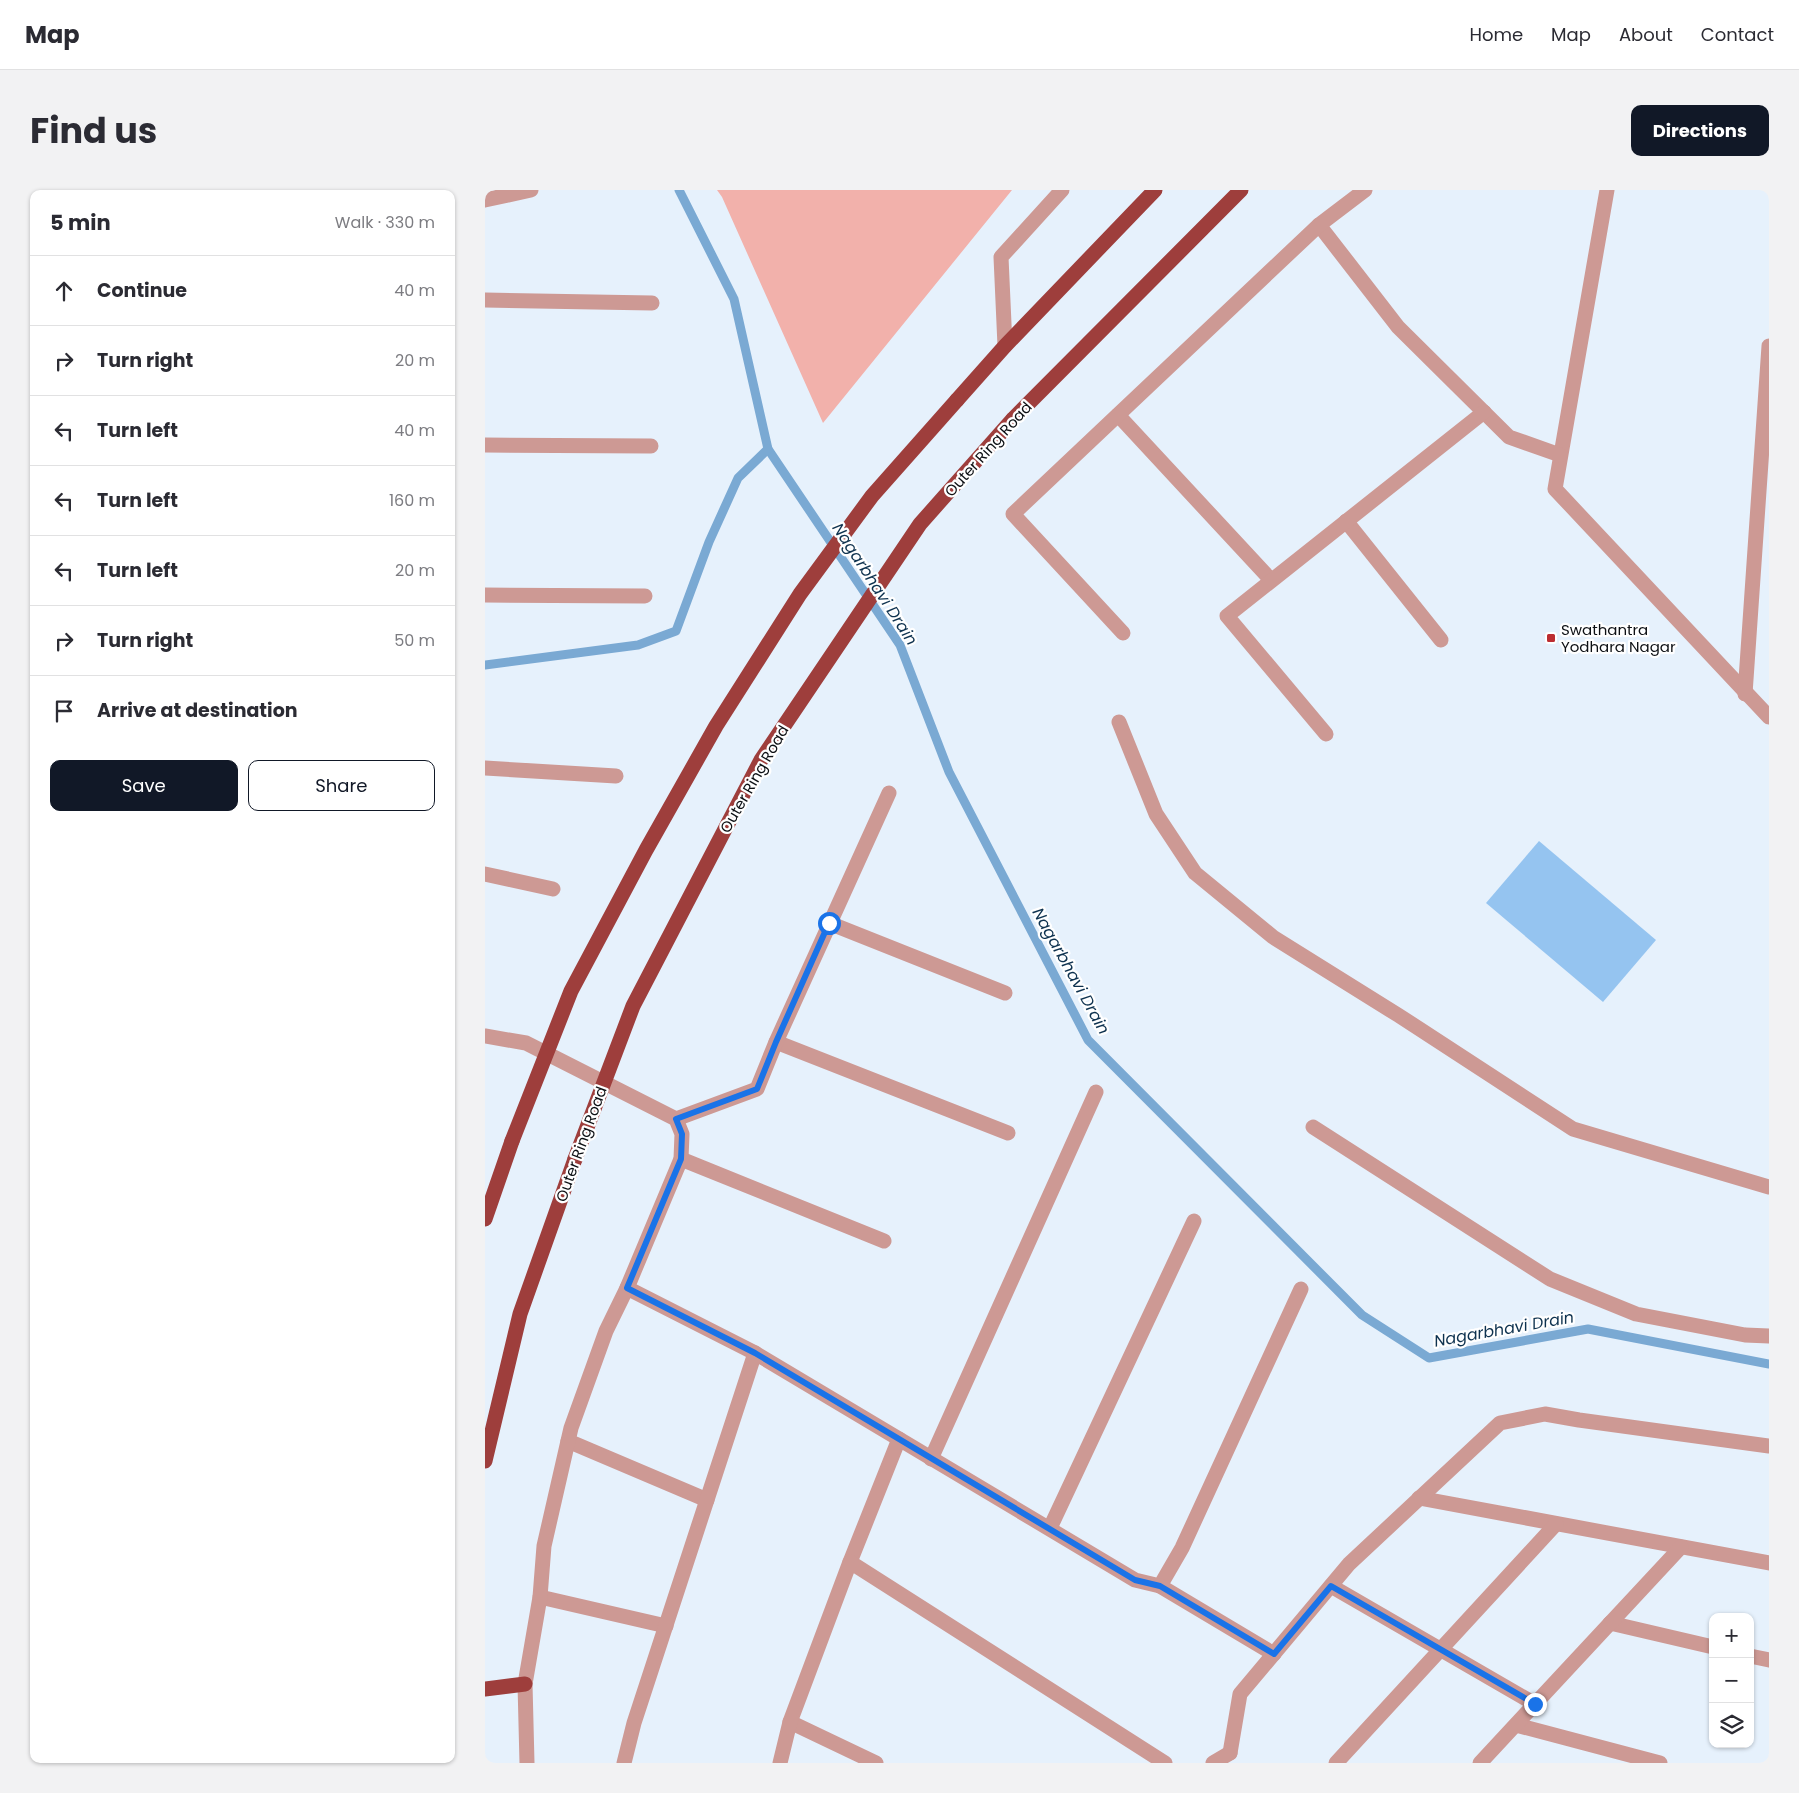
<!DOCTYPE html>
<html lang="en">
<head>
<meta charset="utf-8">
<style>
  body { margin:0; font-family:Poppins,sans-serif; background:#f2f2f3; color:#2b2b33 }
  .controls { position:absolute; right:15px; bottom:15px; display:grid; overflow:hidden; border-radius:10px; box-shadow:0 1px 4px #0004 }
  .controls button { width:45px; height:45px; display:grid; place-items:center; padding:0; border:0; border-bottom:1px solid #e1e1e2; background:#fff; color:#2b2b33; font:25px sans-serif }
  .stop { position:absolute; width:15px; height:15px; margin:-11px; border:4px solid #1a73e8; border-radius:50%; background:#fff }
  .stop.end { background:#1a73e8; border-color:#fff; box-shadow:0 1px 5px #0008 }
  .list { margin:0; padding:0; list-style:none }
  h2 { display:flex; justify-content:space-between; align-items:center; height:65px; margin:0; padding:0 20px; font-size:21px }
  h2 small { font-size:16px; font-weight:400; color:#7c7c81 }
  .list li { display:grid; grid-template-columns:32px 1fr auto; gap:15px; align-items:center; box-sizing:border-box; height:70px; padding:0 20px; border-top:1px solid #e1e1e2 }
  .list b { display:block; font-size:19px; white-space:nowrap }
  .list em { font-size:16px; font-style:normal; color:#7c7c81 }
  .actions { display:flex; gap:10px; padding:15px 20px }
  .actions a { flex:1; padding:11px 0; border:1px solid #111827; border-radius:10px; text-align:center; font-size:18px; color:#111827 }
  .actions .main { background:#111827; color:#fff }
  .icon { flex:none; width:28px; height:28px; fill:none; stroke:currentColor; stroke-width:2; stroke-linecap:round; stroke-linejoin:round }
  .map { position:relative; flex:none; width:1284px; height:1573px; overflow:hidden; border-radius:10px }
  header { display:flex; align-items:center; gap:30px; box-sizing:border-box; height:70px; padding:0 25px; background:#fff; border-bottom:1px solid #e1e1e2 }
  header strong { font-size:24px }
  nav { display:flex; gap:28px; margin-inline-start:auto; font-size:18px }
  .intro { display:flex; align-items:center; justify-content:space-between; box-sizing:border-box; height:120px; padding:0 30px }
  h1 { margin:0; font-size:35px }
  .button { padding:12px 22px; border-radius:10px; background:#111827; color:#fff; font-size:18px; font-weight:700 }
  main { display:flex; gap:30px; padding:0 30px }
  aside { flex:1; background:#fff; border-radius:10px; box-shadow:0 1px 4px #0004 }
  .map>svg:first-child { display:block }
</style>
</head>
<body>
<header>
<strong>Map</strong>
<nav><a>Home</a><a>Map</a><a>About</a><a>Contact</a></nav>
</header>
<div class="intro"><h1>Find us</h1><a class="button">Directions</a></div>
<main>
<aside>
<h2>5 min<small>Walk · 330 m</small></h2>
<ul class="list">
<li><svg class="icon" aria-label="ahead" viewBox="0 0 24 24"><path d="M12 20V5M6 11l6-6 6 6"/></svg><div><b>Continue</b></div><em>40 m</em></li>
<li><svg class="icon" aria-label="right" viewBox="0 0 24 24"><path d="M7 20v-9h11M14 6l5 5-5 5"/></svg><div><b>Turn right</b></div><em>20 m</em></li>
<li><svg class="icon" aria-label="left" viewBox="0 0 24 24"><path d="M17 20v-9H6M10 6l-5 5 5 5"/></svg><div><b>Turn left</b></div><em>40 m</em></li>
<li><svg class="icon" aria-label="left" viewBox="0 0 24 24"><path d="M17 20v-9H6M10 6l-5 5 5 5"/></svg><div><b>Turn left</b></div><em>160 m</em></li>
<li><svg class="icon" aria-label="left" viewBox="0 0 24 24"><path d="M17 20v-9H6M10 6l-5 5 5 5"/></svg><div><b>Turn left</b></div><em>20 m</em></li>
<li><svg class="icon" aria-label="right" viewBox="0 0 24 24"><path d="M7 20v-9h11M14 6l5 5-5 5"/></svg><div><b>Turn right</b></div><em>50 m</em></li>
<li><svg class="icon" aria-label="arrive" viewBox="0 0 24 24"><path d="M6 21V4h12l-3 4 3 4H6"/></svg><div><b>Arrive at destination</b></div></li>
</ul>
<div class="actions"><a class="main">Save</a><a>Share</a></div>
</aside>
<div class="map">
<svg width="1284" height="1573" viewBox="0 0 1284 1573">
  <rect width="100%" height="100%" fill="#e6f1fc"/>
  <path fill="#f2b1ab" d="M 232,0 L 527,0 L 338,233 L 237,7 Z"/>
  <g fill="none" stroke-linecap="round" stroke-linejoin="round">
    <g stroke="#7aa9d3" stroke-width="9">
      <path d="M 194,0 L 249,109 L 283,259 L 415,455 L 464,582 L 603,850 L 877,1125 L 944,1168 L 1103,1139 L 1284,1174"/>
      <path d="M 0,475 L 153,455 L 191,441 L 224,352 L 253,288 L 283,259"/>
    </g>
  </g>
  <path fill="#95c4f0" d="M 1054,651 L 1171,750 L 1118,812 L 1001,713 Z"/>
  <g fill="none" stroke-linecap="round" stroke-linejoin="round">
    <g stroke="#cd9994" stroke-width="15">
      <path d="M 1122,0 L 1070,299 L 1284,527"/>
      <path d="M 0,10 L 46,0"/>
      <path d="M 834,35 L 913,137 L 1024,247 L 1075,265"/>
      <path d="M 0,110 L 167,113"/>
      <path d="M 520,156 L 516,67 L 577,0"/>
      <path d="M 633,225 L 786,390"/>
      <path d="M 0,255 L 166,256"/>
      <path d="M 861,331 L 956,450"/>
      <path d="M 0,405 L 160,406"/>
      <path d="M 638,443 L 528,324 L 834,35 L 880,0"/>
      <path d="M 1260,504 L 1284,156"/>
      <path d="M 634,532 L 671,624 L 710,683 L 788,747 L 913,825 L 1088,939 L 1284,997"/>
      <path d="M 841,544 L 742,426 L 999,222"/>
      <path d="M 0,578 L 131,586"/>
      <path d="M 0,684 L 68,699"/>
      <path d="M 344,733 L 520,803"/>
      <path d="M 291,852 L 523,943"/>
      <path d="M 191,929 L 272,899 L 291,852 L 404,603"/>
      <path d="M 828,937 L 1065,1089 L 1151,1124 L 1260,1145 L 1284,1146"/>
      <path d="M 196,969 L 399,1051"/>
      <path d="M 142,1098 L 270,1163 L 650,1390 L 675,1396 L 697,1358 L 816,1099"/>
      <path d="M 83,1251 L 222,1310"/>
      <path d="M 446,1269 L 611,902"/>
      <path d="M 934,1308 L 1284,1373"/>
      <path d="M 565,1338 L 709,1031"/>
      <path d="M 365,1372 L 414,1249"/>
      <path d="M 675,1396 L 789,1464"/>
      <path d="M 846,1396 L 1050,1514"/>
      <path d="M 55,1407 L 181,1436"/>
      <path d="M 1125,1433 L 1228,1457"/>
      <path d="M 1265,1466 L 1284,1470"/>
      <path d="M 305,1532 L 391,1573"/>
      <path d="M 1031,1535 L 1175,1573"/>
      <path d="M 745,1563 L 755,1504 L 864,1374 L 1015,1233 L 1060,1224 L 1094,1230 L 1284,1256"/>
      <path d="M 139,1573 L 149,1533 L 270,1163"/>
      <path d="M 295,1573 L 305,1532 L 365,1372 L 680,1573"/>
      <path d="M 728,1573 L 745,1563"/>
      <path d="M 851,1573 L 1071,1334"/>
      <path d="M 995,1573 L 1196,1357"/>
    </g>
    <path stroke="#cd9994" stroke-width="15" d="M 0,846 L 41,853 L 191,929 L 197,944 L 196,969 L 142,1098 L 121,1141 L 86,1238 L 59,1356 L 55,1407 L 40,1494 L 42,1573"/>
    <g stroke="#9e3e3c" stroke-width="15">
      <path d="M 472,210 L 520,156 L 670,0"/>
      <path d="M 528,229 L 756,0"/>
      <path d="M 0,1029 L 27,951"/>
      <path d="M 0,1271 L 35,1124 L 90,969"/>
      <path d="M 0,1499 L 40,1494"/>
    </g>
    <g stroke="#9e3e3c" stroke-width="15">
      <path d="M 27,951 L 86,801 L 161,660 L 231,536 L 315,404 L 387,306 L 472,210"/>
      <path d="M 90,969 L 148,816 L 276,570 L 435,334 L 528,229"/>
    </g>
  </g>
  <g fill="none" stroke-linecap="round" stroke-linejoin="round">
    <path stroke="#1a73e8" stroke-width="6" d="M 344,733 L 291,852 L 272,899 L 191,929 L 197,944 L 196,969 L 142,1098 L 270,1163 L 650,1390 L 675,1396 L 789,1464 L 846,1396 L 1050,1514"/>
  </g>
  <rect fill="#bc2d31" stroke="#fff" stroke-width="2" x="1061" y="443" width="10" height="10" rx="2.5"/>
  <g text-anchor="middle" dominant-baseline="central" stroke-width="4.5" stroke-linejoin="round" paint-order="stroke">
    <g font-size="15" fill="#0d1014" stroke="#fff">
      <text transform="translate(503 259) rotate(-48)">Outer Ring Road</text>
      <text transform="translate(269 589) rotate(-60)">Outer Ring Road</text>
      <text transform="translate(96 954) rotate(-70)">Outer Ring Road</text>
    </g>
    <g font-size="15" fill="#0d1014" stroke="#fff" text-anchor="start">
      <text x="1076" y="439">Swathantra<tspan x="1076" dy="17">Yodhara Nagar</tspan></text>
    </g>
    <g font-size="16" font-style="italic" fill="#0e324f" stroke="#fff">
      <text transform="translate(390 394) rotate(57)">Nagarbhavi Drain</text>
      <text transform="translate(586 781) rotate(61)">Nagarbhavi Drain</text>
      <text transform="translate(1019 1139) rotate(-10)">Nagarbhavi Drain</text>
    </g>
  </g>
</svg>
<div class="controls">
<button>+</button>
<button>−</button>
<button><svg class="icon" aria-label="layers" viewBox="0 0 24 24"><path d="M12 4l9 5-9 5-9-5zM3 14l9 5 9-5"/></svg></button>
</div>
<div class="stop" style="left:344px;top:733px"></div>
<div class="stop end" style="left:1050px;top:1514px"></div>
</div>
</main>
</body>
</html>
